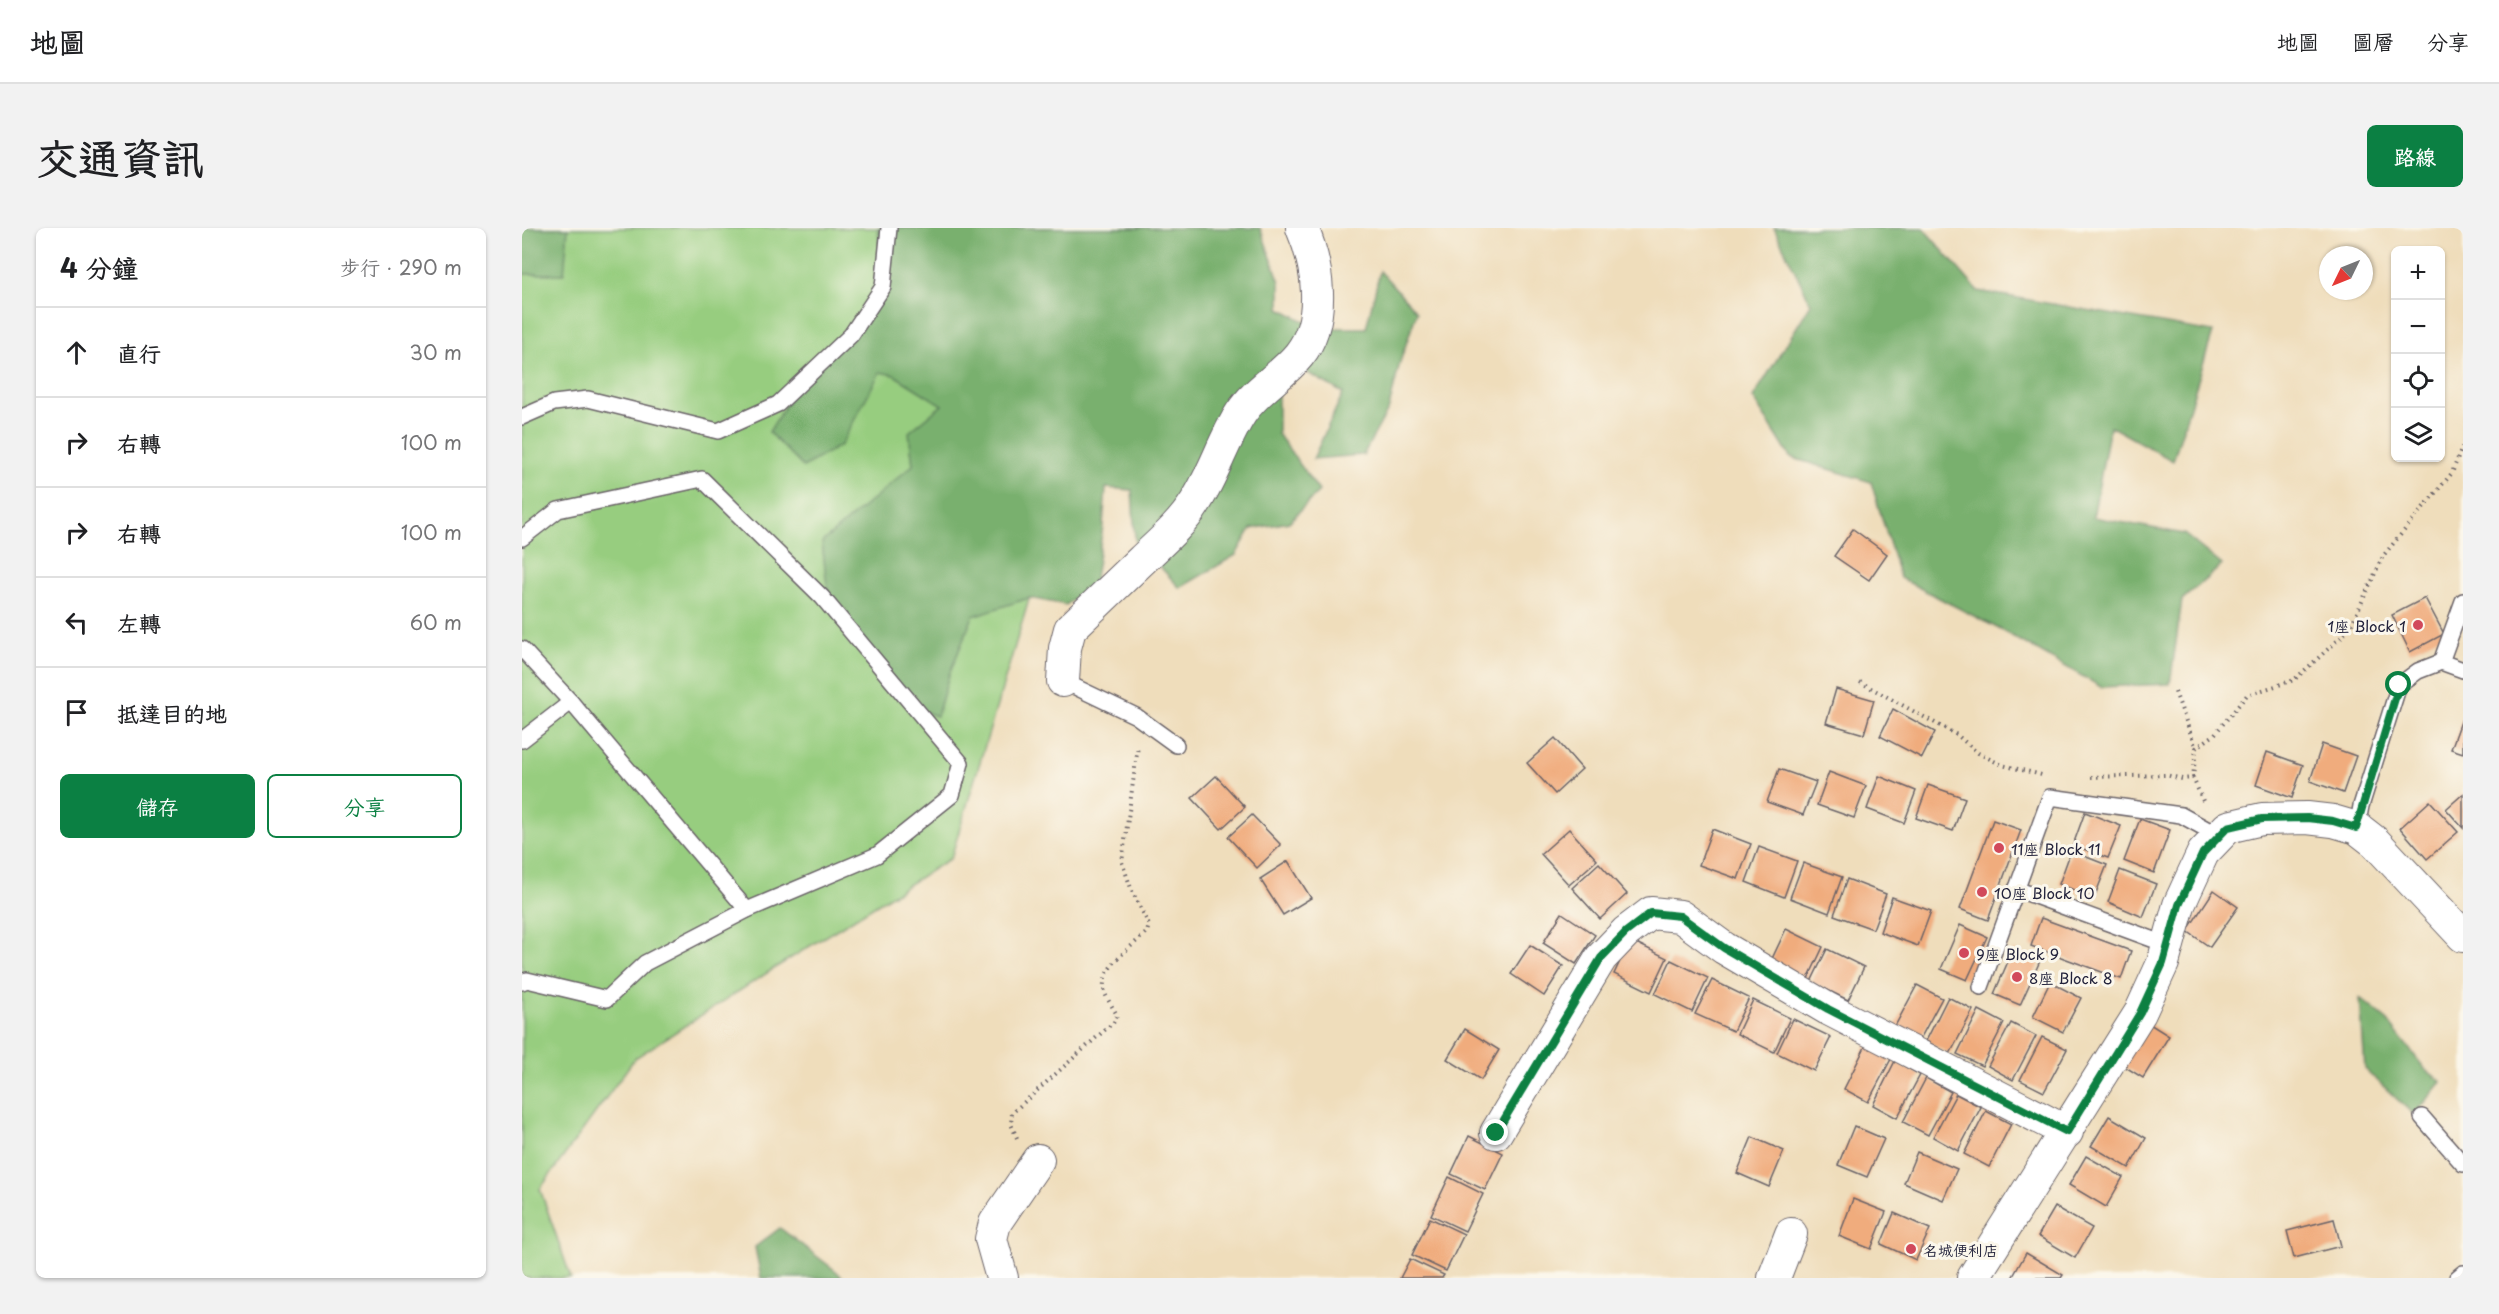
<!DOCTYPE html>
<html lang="zh-TW">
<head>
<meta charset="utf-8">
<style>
  body { margin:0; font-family:"Playpen Sans","LXGW WenKai TC",sans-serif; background:#f2f2f2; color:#202124 }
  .controls { position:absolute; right:18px; top:18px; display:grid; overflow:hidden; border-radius:9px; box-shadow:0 2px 4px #0004 }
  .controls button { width:54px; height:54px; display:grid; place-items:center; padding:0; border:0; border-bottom:2px solid #e0e0e0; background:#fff; color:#202124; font:30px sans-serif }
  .compass { position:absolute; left:1797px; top:18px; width:54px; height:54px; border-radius:50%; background:#fff; box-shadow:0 2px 4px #0004; rotate:227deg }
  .stop { position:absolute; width:18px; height:18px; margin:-14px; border:4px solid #0b8043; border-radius:50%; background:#fff }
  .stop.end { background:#0b8043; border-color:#fff; box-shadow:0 2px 6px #0008 }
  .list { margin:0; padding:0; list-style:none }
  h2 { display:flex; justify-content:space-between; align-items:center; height:78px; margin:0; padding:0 24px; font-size:26px }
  h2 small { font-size:20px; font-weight:400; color:#757577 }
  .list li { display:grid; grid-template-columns:39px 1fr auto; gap:18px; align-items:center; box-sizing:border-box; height:90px; padding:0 24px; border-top:2px solid #e0e0e0 }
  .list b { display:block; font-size:22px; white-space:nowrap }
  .list em { font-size:20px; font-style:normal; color:#757577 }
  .actions { display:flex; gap:12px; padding:18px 24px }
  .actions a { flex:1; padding:14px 0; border:2px solid #0b8043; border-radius:9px; text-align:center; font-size:21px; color:#0b8043 }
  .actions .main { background:#0b8043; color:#fff }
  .icon { flex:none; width:33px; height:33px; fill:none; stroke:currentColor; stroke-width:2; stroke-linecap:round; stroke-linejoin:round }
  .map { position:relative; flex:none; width:1941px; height:1050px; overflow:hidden; border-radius:9px }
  header { display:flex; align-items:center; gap:36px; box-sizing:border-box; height:84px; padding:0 30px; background:#fff; border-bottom:2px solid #e0e0e0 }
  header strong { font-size:28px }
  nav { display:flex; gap:33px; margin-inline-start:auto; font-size:21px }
  .intro { display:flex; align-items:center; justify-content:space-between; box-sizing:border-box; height:144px; padding:0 36px }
  h1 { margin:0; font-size:42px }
  .button { padding:15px 27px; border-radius:9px; background:#0b8043; color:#fff; font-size:21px; font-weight:700 }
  main { display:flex; gap:36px; padding:0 36px }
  aside { flex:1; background:#fff; border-radius:9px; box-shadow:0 2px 4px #0004 }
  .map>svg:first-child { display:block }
</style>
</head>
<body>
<header>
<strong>地圖</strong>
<nav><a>地圖</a><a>圖層</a><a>分享</a></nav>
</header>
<div class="intro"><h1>交通資訊</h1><a class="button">路線</a></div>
<main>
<aside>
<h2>4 分鐘<small>步行 · 290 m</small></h2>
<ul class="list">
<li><svg class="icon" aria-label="ahead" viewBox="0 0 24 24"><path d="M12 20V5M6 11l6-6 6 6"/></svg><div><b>直行</b></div><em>30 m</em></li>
<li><svg class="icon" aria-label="right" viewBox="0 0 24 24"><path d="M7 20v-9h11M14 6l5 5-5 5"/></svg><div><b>右轉</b></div><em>100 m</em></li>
<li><svg class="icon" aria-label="right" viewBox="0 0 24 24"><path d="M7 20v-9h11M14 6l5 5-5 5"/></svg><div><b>右轉</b></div><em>100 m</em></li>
<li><svg class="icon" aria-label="left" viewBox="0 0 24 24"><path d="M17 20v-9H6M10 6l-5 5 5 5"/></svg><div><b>左轉</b></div><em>60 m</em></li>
<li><svg class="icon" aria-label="arrive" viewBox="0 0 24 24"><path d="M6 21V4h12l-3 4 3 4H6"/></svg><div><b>抵達目的地</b></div></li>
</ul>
<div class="actions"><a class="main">儲存</a><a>分享</a></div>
</aside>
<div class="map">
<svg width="1941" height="1050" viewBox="0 0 1941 1050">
  <rect width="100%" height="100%" fill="#fbf7ec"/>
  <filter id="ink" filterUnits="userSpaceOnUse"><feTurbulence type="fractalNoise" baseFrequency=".0167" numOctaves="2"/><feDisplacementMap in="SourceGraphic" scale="12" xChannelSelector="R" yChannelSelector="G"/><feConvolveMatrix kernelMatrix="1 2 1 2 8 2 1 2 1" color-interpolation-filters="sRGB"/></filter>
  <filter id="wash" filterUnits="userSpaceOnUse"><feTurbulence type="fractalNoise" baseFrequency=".008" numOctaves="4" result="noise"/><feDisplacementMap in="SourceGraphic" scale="24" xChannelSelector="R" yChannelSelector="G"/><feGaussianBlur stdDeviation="1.35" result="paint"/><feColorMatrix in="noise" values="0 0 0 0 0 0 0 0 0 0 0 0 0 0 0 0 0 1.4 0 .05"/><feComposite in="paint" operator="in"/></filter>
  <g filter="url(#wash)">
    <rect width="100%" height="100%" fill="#efddbb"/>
    <path fill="#97cd7f" stroke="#5c785d" stroke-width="1.5" d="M 0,0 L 619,0 L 429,630 L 256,738 L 113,830 L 18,961 L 49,1050 L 0,1050 Z"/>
    <g fill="#79b06e" stroke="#4e6954" stroke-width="1.5">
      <path d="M 0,0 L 46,0 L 42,46 L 0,46 Z"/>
      <path d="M 356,0 L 738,0 L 758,54 L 758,80 L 795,100 L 844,100 L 858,43 L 895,84 L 878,134 L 867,180 L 841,227 L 791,231 L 821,165 L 779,141 L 756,163 L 756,206 L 797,263 L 767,294 L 729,301 L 714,327 L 658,360 L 613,312 L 610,262 L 584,260 L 581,298 L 572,357 L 544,377 L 507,370 L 451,388 L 427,447 L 415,488 L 393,481 L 360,460 L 336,412 L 307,376 L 300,314 L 391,237 L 387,204 L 420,177 L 372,147 L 358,144 L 319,217 L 281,239 L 247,204 L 276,157 L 361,59 Z"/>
      <path d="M 1252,0 L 1401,0 L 1456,63 L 1691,104 L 1651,233 L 1588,198 L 1571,289 L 1662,306 L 1700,337 L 1660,372 L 1648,456 L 1579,459 L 1483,404 L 1378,350 L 1349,254 L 1268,229 L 1231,170 L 1289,76 Z"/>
      <path d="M 1838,770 L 1865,792 L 1903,841 L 1920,854 L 1892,887 L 1843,841 Z"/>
      <path d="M 258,1000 L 314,1043 L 321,1050 L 239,1050 L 233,1019 Z"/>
    </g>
    <g id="blocks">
      <g fill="#f0ac7d">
        <path d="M 1331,301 L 1365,326 L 1347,352 L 1312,328 Z"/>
        <path d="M 1903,370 L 1922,406 L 1888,424 L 1870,387 Z"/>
        <path d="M 1314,461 L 1352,472 L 1342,506 L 1304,495 Z"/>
        <path d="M 1371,481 L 1413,504 L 1400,530 L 1358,508 Z"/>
        <path d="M 1941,488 L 1941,525 L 1929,521 Z"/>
        <path d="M 1033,510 L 1060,541 L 1033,566 L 1005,535 Z"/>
        <path d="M 1800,516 L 1834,528 L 1821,565 L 1788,553 Z"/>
        <path d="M 1745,524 L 1781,537 L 1770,570 L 1734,557 Z"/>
        <path d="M 1257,541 L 1294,554 L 1281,587 L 1245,574 Z"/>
        <path d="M 1307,544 L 1344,558 L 1332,590 L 1295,577 Z"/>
        <path d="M 694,548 L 723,579 L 699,601 L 670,570 Z"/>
        <path d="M 1357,548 L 1394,563 L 1382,595 L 1345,581 Z"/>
        <path d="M 1406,557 L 1443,570 L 1431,603 L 1394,590 Z"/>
        <path d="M 1941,566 L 1941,600 L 1924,581 Z"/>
        <path d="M 1908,573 L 1936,604 L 1905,631 L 1878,600 Z"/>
        <path d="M 1563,584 L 1599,598 L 1586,630 L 1551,617 Z"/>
        <path d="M 730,587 L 759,617 L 735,640 L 706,609 Z"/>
        <path d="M 1618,591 L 1648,602 L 1632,645 L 1602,633 Z"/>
        <path d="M 1471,592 L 1499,602 L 1466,692 L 1438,681 Z"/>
        <path d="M 1047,601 L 1075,632 L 1047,657 L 1019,626 Z"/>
        <path d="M 1190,601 L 1229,616 L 1216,651 L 1177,637 Z"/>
        <path d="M 1237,619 L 1275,633 L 1262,669 L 1224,654 Z"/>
        <path d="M 1549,623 L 1585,637 L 1572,670 L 1537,656 Z"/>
        <path d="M 766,633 L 789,670 L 761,687 L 738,651 Z"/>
        <path d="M 1077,635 L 1105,666 L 1078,691 L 1050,660 Z"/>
        <path d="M 1281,635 L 1320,649 L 1307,685 L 1268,670 Z"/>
        <path d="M 1598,642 L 1634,656 L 1621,689 L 1586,674 Z"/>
        <path d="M 1325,651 L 1364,666 L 1351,701 L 1312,687 Z"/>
        <path d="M 1692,662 L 1716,679 L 1688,719 L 1665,703 Z"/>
        <path d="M 1370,669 L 1409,683 L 1396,718 L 1358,704 Z"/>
        <path d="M 1040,685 L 1073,707 L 1054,736 L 1021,715 Z"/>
        <path d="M 1519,690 L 1609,723 L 1599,751 L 1509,718 Z"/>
        <path d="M 1438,697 L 1465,709 L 1445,752 L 1419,741 Z"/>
        <path d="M 1264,701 L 1301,719 L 1285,753 L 1248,735 Z"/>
        <path d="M 1108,712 L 1145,730 L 1129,764 L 1092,746 Z"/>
        <path d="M 1008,717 L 1041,738 L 1022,768 L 989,746 Z"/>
        <path d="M 1305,721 L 1342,739 L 1326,772 L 1289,754 Z"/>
        <path d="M 1491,722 L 1518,733 L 1498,777 L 1472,766 Z"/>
        <path d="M 1149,732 L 1186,750 L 1170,784 L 1133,766 Z"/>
        <path d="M 1190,752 L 1227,770 L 1211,803 L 1173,786 Z"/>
        <path d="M 1528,754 L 1559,770 L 1541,804 L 1511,789 Z"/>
        <path d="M 1395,757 L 1420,770 L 1397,813 L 1372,800 Z"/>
        <path d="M 1426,769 L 1451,782 L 1428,826 L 1404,813 Z"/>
        <path d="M 1231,772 L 1268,790 L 1252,824 L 1215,806 Z"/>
        <path d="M 1457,782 L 1482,795 L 1460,838 L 1435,826 Z"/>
        <path d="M 1271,791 L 1309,809 L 1292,843 L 1255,825 Z"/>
        <path d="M 1623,793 L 1647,808 L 1621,850 L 1597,835 Z"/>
        <path d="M 1489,795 L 1514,808 L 1491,852 L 1466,838 Z"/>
        <path d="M 943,801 L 977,822 L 959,852 L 925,831 Z"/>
        <path d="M 1520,809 L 1545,821 L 1522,864 L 1498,852 Z"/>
        <path d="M 1344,817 L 1369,831 L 1346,874 L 1322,861 Z"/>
        <path d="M 1373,833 L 1398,847 L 1375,890 L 1351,877 Z"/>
        <path d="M 1404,850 L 1429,864 L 1406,907 L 1381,894 Z"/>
        <path d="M 1434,866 L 1459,879 L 1436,923 L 1411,909 Z"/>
        <path d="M 1464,883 L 1489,896 L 1467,939 L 1442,926 Z"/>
        <path d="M 1587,888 L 1624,910 L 1607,940 L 1569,918 Z"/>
        <path d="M 1332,898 L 1362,911 L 1345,949 L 1316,937 Z"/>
        <path d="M 947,908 L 981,925 L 963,962 L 929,946 Z"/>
        <path d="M 1230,909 L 1262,923 L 1247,959 L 1215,945 Z"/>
        <path d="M 1395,924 L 1435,941 L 1421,972 L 1382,955 Z"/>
        <path d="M 1564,928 L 1601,949 L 1584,979 L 1547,957 Z"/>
        <path d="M 927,949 L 961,966 L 943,1003 L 909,987 Z"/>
        <path d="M 1331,971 L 1364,984 L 1349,1021 L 1317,1008 Z"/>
        <path d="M 1533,979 L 1570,1000 L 1553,1030 L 1516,1008 Z"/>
        <path d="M 1372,985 L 1408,1001 L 1394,1032 L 1359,1016 Z"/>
        <path d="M 908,990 L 942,1006 L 924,1043 L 890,1027 Z"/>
        <path d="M 1812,991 L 1819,1018 L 1772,1030 L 1765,1003 Z"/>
        <path d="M 1504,1025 L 1541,1047 L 1539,1050 L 1490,1050 Z"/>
        <path d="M 888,1031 L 922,1047 L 920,1050 L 878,1050 Z"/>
      </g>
    </g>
  </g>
  <g filter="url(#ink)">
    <use href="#blocks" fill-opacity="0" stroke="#6a6368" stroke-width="1.5"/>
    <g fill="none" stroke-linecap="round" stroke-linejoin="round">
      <defs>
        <g id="service">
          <path d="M 0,189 L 32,175 L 66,171 L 196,203 L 256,176 L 329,107 L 361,59 L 367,0"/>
          <path d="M 0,310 L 36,282 L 180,251 L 300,369 L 439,535 L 430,567 L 355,627 L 225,682 L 123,735 L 85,771 L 5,752 L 0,754"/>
          <path d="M 0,421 L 49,474 L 225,682"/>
          <path d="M 1919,434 L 1941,373"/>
          <path d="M 538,457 L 541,453 L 614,488 L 654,517"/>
          <path d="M 0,512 L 49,474"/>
          <path d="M 1835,600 L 1839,578 L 1877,457 L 1896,443 L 1919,434 L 1941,442"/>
          <path d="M 1494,661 L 1646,717"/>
          <path d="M 1459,759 L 1528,569 L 1659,587 L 1697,608"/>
          <path d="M 1900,889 L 1941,936"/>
          <path d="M 1935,1050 L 1941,1045"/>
        </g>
        <g id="minor">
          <path d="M 541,453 L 543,420 L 548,401 C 572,378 596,355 620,332 C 639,314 660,296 673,275 C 692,246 701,213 719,185 C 734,162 760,148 777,127 C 805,93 796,37 780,0"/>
          <path d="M 974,905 L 1079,730 L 1104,704 L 1129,685 L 1158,688 L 1202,720 L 1306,781 L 1545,904"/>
          <path d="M 480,1050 L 469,1011 L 473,995 L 516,932"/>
          <path d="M 1252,1050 L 1269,1006"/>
          <path d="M 1451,1050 L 1618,785 L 1641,735 L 1657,677 L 1681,625 L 1706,599 L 1740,591 L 1785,590 L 1811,593 L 1835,600 L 1853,614 L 1941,708"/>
        </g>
      </defs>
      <use href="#service" stroke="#6a6368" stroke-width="18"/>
      <use href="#minor" stroke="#6a6368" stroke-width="34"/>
      <g stroke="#6a6368" stroke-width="4" stroke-dasharray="1.5 4.5" stroke-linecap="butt">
        <path d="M 1338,454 L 1435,507 L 1456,525 L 1480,537 L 1520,547"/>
        <path d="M 1653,464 L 1674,520"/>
        <path d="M 1569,549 L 1644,547 L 1660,551 L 1671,550 L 1681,573"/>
        <path d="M 1671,550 L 1674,520 L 1692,507 L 1725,467 L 1772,452 L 1827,402 L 1861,328 L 1930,245 L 1941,217"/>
        <path d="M 495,910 L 489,896 L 490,885 L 593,793 L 595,787 C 591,779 583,769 582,761 C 579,738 611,718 625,704 L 627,697 L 610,663 L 600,634 L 616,518"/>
      </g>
      <use href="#service" stroke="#fff" stroke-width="15"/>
      <use href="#minor" stroke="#fff" stroke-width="32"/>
    </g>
  </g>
  <g fill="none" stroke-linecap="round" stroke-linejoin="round" filter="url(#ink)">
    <path stroke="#0b8043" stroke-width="8" d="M 974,905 L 1079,730 L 1104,704 L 1129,685 L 1158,688 L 1202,720 L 1306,781 L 1545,904 L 1618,785 L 1641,735 L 1657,677 L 1681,625 L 1706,599 L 1740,591 L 1785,590 L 1811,593 L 1834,600 L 1877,457"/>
  </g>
  <g fill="#d1495b" stroke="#fbf7ec" stroke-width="2">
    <circle cx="1896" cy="397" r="6"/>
    <circle cx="1477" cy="620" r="6"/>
    <circle cx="1460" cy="664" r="6"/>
    <circle cx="1442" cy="725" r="6"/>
    <circle cx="1495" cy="749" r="6"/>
    <circle cx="1389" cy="1021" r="6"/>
  </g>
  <g text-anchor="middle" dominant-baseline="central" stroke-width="6" stroke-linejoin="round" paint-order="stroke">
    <g font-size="15" fill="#22223b" stroke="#fbf7ec" text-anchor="start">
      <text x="1884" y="397" text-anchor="end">1座 Block 1</text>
      <text x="1489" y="620">11座 Block 11</text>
      <text x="1472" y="664">10座 Block 10</text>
      <text x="1454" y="725">9座 Block 9</text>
      <text x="1507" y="749">8座 Block 8</text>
      <text x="1401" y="1021">名城便利店</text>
    </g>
  </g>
</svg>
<div class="controls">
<button>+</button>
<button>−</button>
<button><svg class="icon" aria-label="locate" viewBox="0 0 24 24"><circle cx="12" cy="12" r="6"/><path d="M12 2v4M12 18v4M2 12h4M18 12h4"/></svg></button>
<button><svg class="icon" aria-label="layers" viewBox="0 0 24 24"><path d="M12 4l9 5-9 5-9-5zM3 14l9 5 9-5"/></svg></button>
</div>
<svg class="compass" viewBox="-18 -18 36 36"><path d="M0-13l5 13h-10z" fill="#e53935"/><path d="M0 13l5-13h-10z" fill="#757577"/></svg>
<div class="stop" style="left:1877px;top:457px"></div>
<div class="stop end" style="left:974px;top:905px"></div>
</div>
</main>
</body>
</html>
